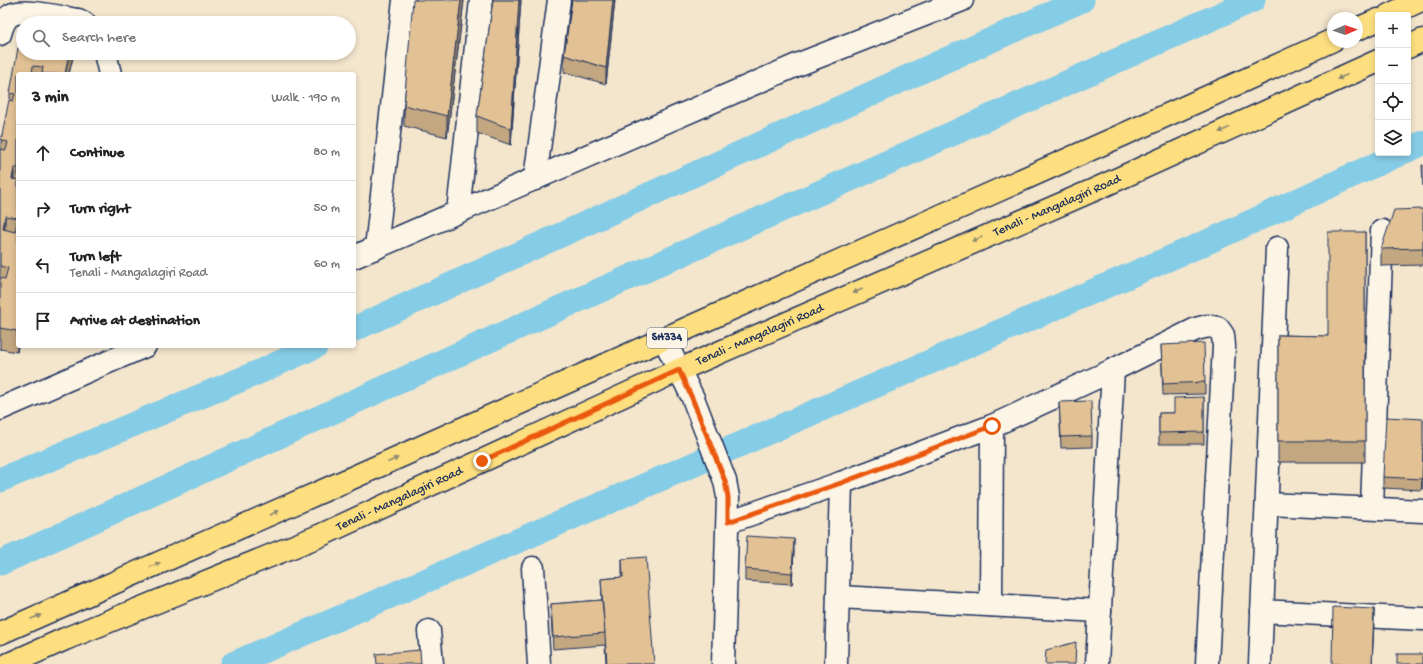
<!DOCTYPE html>
<html lang="en">
<head>
<meta charset="utf-8">
<style>
  body { margin:0; font-family:"Gochi Hand",sans-serif; background:#f2f2f2; color:#222 }
  .controls { position:absolute; right:12px; top:12px; display:grid; overflow:hidden; border-radius:4px; box-shadow:0 2px 6px #0003 }
  .controls button { width:36px; height:36px; display:grid; place-items:center; padding:0; border:0; border-bottom:1px solid #e0e0e0; background:#fff; color:#222; font:20px sans-serif }
  .compass { position:absolute; left:1327px; top:12px; width:36px; height:36px; border-radius:50%; background:#fff; box-shadow:0 2px 6px #0003; rotate:88deg }
  .stop { position:absolute; width:12px; height:12px; margin:-9px; border:3px solid #ea580c; border-radius:50%; background:#fff }
  .stop.end { background:#ea580c; border-color:#fff; box-shadow:0 1px 4px #0008 }
  .list { margin:0; padding:0; list-style:none }
  h2 { display:flex; justify-content:space-between; align-items:center; height:52px; margin:0; padding:0 16px; font-size:17px }
  h2 small { font-size:13px; font-weight:400; color:#767676 }
  .list li { display:grid; grid-template-columns:26px 1fr auto; gap:12px; align-items:center; box-sizing:border-box; height:56px; padding:0 16px; border-top:1px solid #e0e0e0 }
  .list b { display:block; font-size:15px; white-space:nowrap }
  .list p { margin:0; font-size:13px; white-space:nowrap; color:#767676 }
  .list em { font-size:13px; font-style:normal; color:#767676 }
  .icon { flex:none; width:22px; height:22px; fill:none; stroke:currentColor; stroke-width:2; stroke-linecap:round; stroke-linejoin:round }
  .map { position:relative; flex:none; width:1423px; height:664px; overflow:hidden }
  .search { position:absolute; background:#fff; box-shadow:0 2px 6px #0003; left:16px; top:16px; width:340px; height:44px; display:flex; align-items:center; gap:10px; box-sizing:border-box; padding:0 14px; border-radius:22px; color:#767676; font-size:15px }
  .panel { position:absolute; background:#fff; box-shadow:0 2px 6px #0003; left:16px; top:72px; width:340px; height:276px; border-radius:4px }
  .map>svg:first-child { display:block }
</style>
</head>
<body>
<div class="map">
<svg width="1423" height="664" viewBox="0 0 1423 664">
  <rect width="100%" height="100%" fill="#f4e6cd"/>
  <filter id="ink" filterUnits="userSpaceOnUse"><feTurbulence type="fractalNoise" baseFrequency=".025" numOctaves="2"/><feDisplacementMap in="SourceGraphic" scale="8" xChannelSelector="R" yChannelSelector="G"/><feConvolveMatrix kernelMatrix="1 2 1 2 8 2 1 2 1" color-interpolation-filters="sRGB"/></filter>
  <g filter="url(#ink)">
    <g fill="none" stroke-linecap="round" stroke-linejoin="round">
      <g stroke="#85cce6" stroke-width="25">
        <path d="M 1408,150 L 1423,143"/>
        <path d="M 354,329 L 939,63 L 1082,0"/>
        <path d="M 0,480 L 259,372 L 316,346"/>
        <path d="M 0,563 L 558,309 L 1253,0"/>
        <path d="M 233,664 L 1214,239 L 1401,153"/>
      </g>
      <defs>
        <g id="minor">
          <path d="M 0,34 C 2,27 4,19 11,15 C 23,8 63,18 78,20 L 84,23"/>
          <path d="M 105,53 L 110,74"/>
          <path d="M 535,179 L 559,0"/>
          <path d="M 458,212 L 481,0"/>
          <path d="M 376,248 L 404,0"/>
          <path d="M 354,257 L 797,65 L 962,0"/>
          <path d="M 664,339 L 693,398 L 725,481 L 728,497 L 723,664"/>
          <path d="M 0,409 L 145,346"/>
          <path d="M 1267,504 L 1423,511"/>
          <path d="M 1372,508 L 1382,231"/>
          <path d="M 728,522 L 841,483 L 992,426 L 1113,370 L 1196,329 L 1208,326 L 1218,328 L 1223,335 L 1224,346 L 1207,664"/>
          <path d="M 533,568 L 539,664"/>
          <path d="M 838,597 L 1100,611"/>
          <path d="M 991,605 L 992,426"/>
          <path d="M 1262,611 L 1423,619"/>
          <path d="M 429,631 L 432,664"/>
          <path d="M 836,664 L 841,483"/>
          <path d="M 1097,664 L 1113,370"/>
          <path d="M 1260,664 L 1277,248"/>
        </g>
        <g id="major">
          <path d="M 1389,15 L 1421,0"/>
          <path d="M 1357,29 L 1378,20"/>
          <path d="M 1408,47 L 1423,40"/>
          <path d="M 0,633 C 226,535 452,433 677,333 C 896,235 1115,140 1333,40"/>
          <path id="s1" d="M 9,664 L 65,639 L 319,536 L 679,370 L 1096,189 L 1378,61"/>
        </g>
      </defs>
      <use href="#minor" stroke="#1b2f5e" stroke-width="25"/>
      <use href="#major" stroke="#1b2f5e" stroke-width="25"/>
      <use href="#minor" stroke="#fcf5e5" stroke-width="22"/>
      <use href="#major" stroke="#fedf80" stroke-width="22"/>
    </g>
    <g fill="#c2a780" stroke="#1b2f5e">
      <path d="M 464,0 L 447,137 L 404,126 L 404,105 Z"/>
      <path d="M 493,0 L 521,0 L 511,145 L 477,133 L 477,116 Z"/>
      <path d="M 572,0 L 615,0 L 606,84 L 564,72 L 564,55 Z"/>
      <path d="M 23,26 L 23,53 L 73,53 L 73,57 L 69,74 L 18,74 L 18,346 L 17,352 L 0,349 L 0,149 L 1,149 L 1,140 L 10,100 L 10,93 L 20,48 L 20,40 Z"/>
      <path d="M 1423,209 L 1423,265 L 1381,266 L 1381,249 Z"/>
      <path d="M 1365,232 L 1365,462 L 1278,462 L 1278,335 L 1328,336 Z"/>
      <path d="M 1161,345 L 1205,382 L 1205,394 L 1163,395 Z"/>
      <path d="M 1204,397 L 1204,444 L 1159,444 L 1159,413 L 1174,413 Z"/>
      <path d="M 1059,402 L 1092,436 L 1092,447 L 1061,448 Z"/>
      <path d="M 1423,419 L 1422,490 L 1383,488 L 1383,477 Z"/>
      <path d="M 794,551 L 792,584 L 745,581 L 745,569 Z"/>
      <path d="M 622,559 L 654,664 L 606,664 L 605,645 L 553,649 L 551,615 L 551,604 L 602,600 L 601,579 L 622,577 Z"/>
    </g>
    <g fill="#9e8868" stroke="#1b2f5e">
      <path d="M 461,0 L 464,0 L 447,137 L 447,116 Z"/>
      <path d="M 519,0 L 521,0 L 511,145 L 511,129 Z"/>
      <path d="M 613,0 L 615,0 L 606,84 L 606,68 Z"/>
      <path d="M 69,53 L 73,53 L 73,57 L 69,74 L 65,74 Z"/>
      <path d="M 14,168 L 14,188 L 12,179 Z"/>
      <path d="M 5,216 L 5,237 L 3,229 Z"/>
      <path d="M 18,326 L 18,346 L 17,352 L 17,331 Z"/>
      <path d="M 1423,445 L 1423,456 L 1422,490 L 1422,479 Z"/>
      <path d="M 794,539 L 794,551 L 792,584 L 792,573 Z"/>
      <path d="M 1374,609 L 1374,625 L 1372,664 Z"/>
    </g>
    <g fill="#e2c295" stroke="#1b2f5e" fill-rule="evenodd">
      <path d="M 413,0 L 461,0 L 447,116 L 404,105 Z"/>
      <path d="M 493,0 L 519,0 L 511,129 L 477,116 Z"/>
      <path d="M 572,0 L 613,0 L 606,68 L 564,55 Z"/>
      <path d="M 22,26 L 23,26 L 23,41 L 20,40 Z"/>
      <path d="M 18,48 L 23,49 L 23,53 L 69,53 L 65,74 L 42,74 L 43,67 L 33,66 L 32,74 L 18,74 L 18,168 L 14,168 L 12,179 L 18,180 L 18,326 L 17,331 L 0,328 L 0,278 L 5,279 L 8,268 L 0,266 L 0,149 L 6,150 L 8,142 L 1,140 L 9,100 L 13,101 L 15,94 L 10,93 ZM 5,216 L 18,218 L 15,232 L 3,229 Z"/>
      <path d="M 1422,165 L 1423,165 L 1423,186 Z"/>
      <path d="M 1423,209 L 1423,248 L 1381,249 L 1394,210 Z"/>
      <path d="M 1328,232 L 1365,232 L 1365,441 L 1278,441 L 1278,335 L 1328,336 Z"/>
      <path d="M 1204,343 L 1205,382 L 1163,384 L 1161,345 Z"/>
      <path d="M 1204,397 L 1204,432 L 1159,433 L 1159,413 L 1174,413 L 1174,398 Z"/>
      <path d="M 1091,401 L 1092,436 L 1061,437 L 1059,402 Z"/>
      <path d="M 1386,417 L 1423,419 L 1423,445 L 1422,479 L 1383,477 Z"/>
      <path d="M 747,536 L 794,539 L 792,573 L 745,569 Z"/>
      <path d="M 646,557 L 654,664 L 607,664 L 601,579 L 623,577 L 622,559 Z"/>
      <path d="M 602,600 L 605,633 L 553,637 L 551,604 Z"/>
      <path d="M 1333,607 L 1374,609 L 1372,664 L 1332,664 Z"/>
      <path d="M 1076,642 L 1075,664 L 1045,664 L 1046,650 Z"/>
      <path d="M 420,650 L 421,664 L 377,664 L 376,654 Z"/>
      <rect x="1397" y="654" width="26" height="10"/>
    </g>
    <defs><path id="oneway-solid" d="M-6-.8H1V-3.2L6.5 0L1 3.2V.8H-6Z"/></defs>
    <g fill="#8c876f">
      <use href="#oneway-solid" transform="translate(1342 77) rotate(156)"/>
      <use href="#oneway-solid" transform="translate(1224 130) rotate(156)"/>
      <use href="#oneway-solid" transform="translate(977 239) rotate(157)"/>
      <use href="#oneway-solid" transform="translate(858 291) rotate(156)"/>
      <use href="#oneway-solid" transform="translate(393 460) rotate(-24)"/>
      <use href="#oneway-solid" transform="translate(274 513) rotate(-24)"/>
      <use href="#oneway-solid" transform="translate(155 565) rotate(-24)"/>
      <use href="#oneway-solid" transform="translate(36 617) rotate(-23)"/>
    </g>
  </g>
  <g fill="none" stroke-linecap="round" stroke-linejoin="round" filter="url(#ink)">
    <path stroke="#ea580c" stroke-width="5" d="M 482,461 L 679,370 L 692,398 L 725,481 L 728,497 L 728,522 L 841,483 L 992,426"/>
  </g>
  <g text-anchor="middle" dominant-baseline="central" stroke-width="4" stroke-linejoin="round" paint-order="stroke">
    <rect fill="#fcf5e5" stroke="#5e6a86" stroke-width="1" x="647" y="328" width="40" height="20" rx="3"/>
    <g font-size="12" font-weight="bold" fill="#1b2f5e">
      <text x="667" y="338">SH334</text>
    </g>
    <g font-size="13" fill="#1b2f5e" stroke="#fcf5e5">
      <text stroke="none"><textPath href="#s1" startOffset="1144">Tenali - Mangalagiri Road</textPath></text>
      <text stroke="none"><textPath href="#s1" startOffset="820">Tenali - Mangalagiri Road</textPath></text>
      <text stroke="none"><textPath href="#s1" startOffset="424">Tenali - Mangalagiri Road</textPath></text>
    </g>
  </g>
</svg>
<div class="controls">
<button>+</button>
<button>−</button>
<button><svg class="icon" aria-label="locate" viewBox="0 0 24 24"><circle cx="12" cy="12" r="6"/><path d="M12 2v4M12 18v4M2 12h4M18 12h4"/></svg></button>
<button><svg class="icon" aria-label="layers" viewBox="0 0 24 24"><path d="M12 4l9 5-9 5-9-5zM3 14l9 5 9-5"/></svg></button>
</div>
<svg class="compass" viewBox="-18 -18 36 36"><path d="M0-13l5 13h-10z" fill="#e53935"/><path d="M0 13l5-13h-10z" fill="#767676"/></svg>
<div class="stop" style="left:992px;top:426px"></div>
<div class="stop end" style="left:482px;top:461px"></div>
<div class="search"><svg class="icon" aria-label="search" viewBox="0 0 24 24"><circle cx="10" cy="10" r="6"/><path d="M15 15l6 6"/></svg>Search here</div>
<section class="panel">
<h2>3 min<small>Walk · 190 m</small></h2>
<ul class="list">
<li><svg class="icon" aria-label="ahead" viewBox="0 0 24 24"><path d="M12 20V5M6 11l6-6 6 6"/></svg><div><b>Continue</b></div><em>80 m</em></li>
<li><svg class="icon" aria-label="right" viewBox="0 0 24 24"><path d="M7 20v-9h11M14 6l5 5-5 5"/></svg><div><b>Turn right</b></div><em>50 m</em></li>
<li><svg class="icon" aria-label="left" viewBox="0 0 24 24"><path d="M17 20v-9H6M10 6l-5 5 5 5"/></svg><div><b>Turn left</b><p>Tenali - Mangalagiri Road</p></div><em>60 m</em></li>
<li><svg class="icon" aria-label="arrive" viewBox="0 0 24 24"><path d="M6 21V4h12l-3 4 3 4H6"/></svg><div><b>Arrive at destination</b></div></li>
</ul>
</section>
</div>
</body>
</html>
